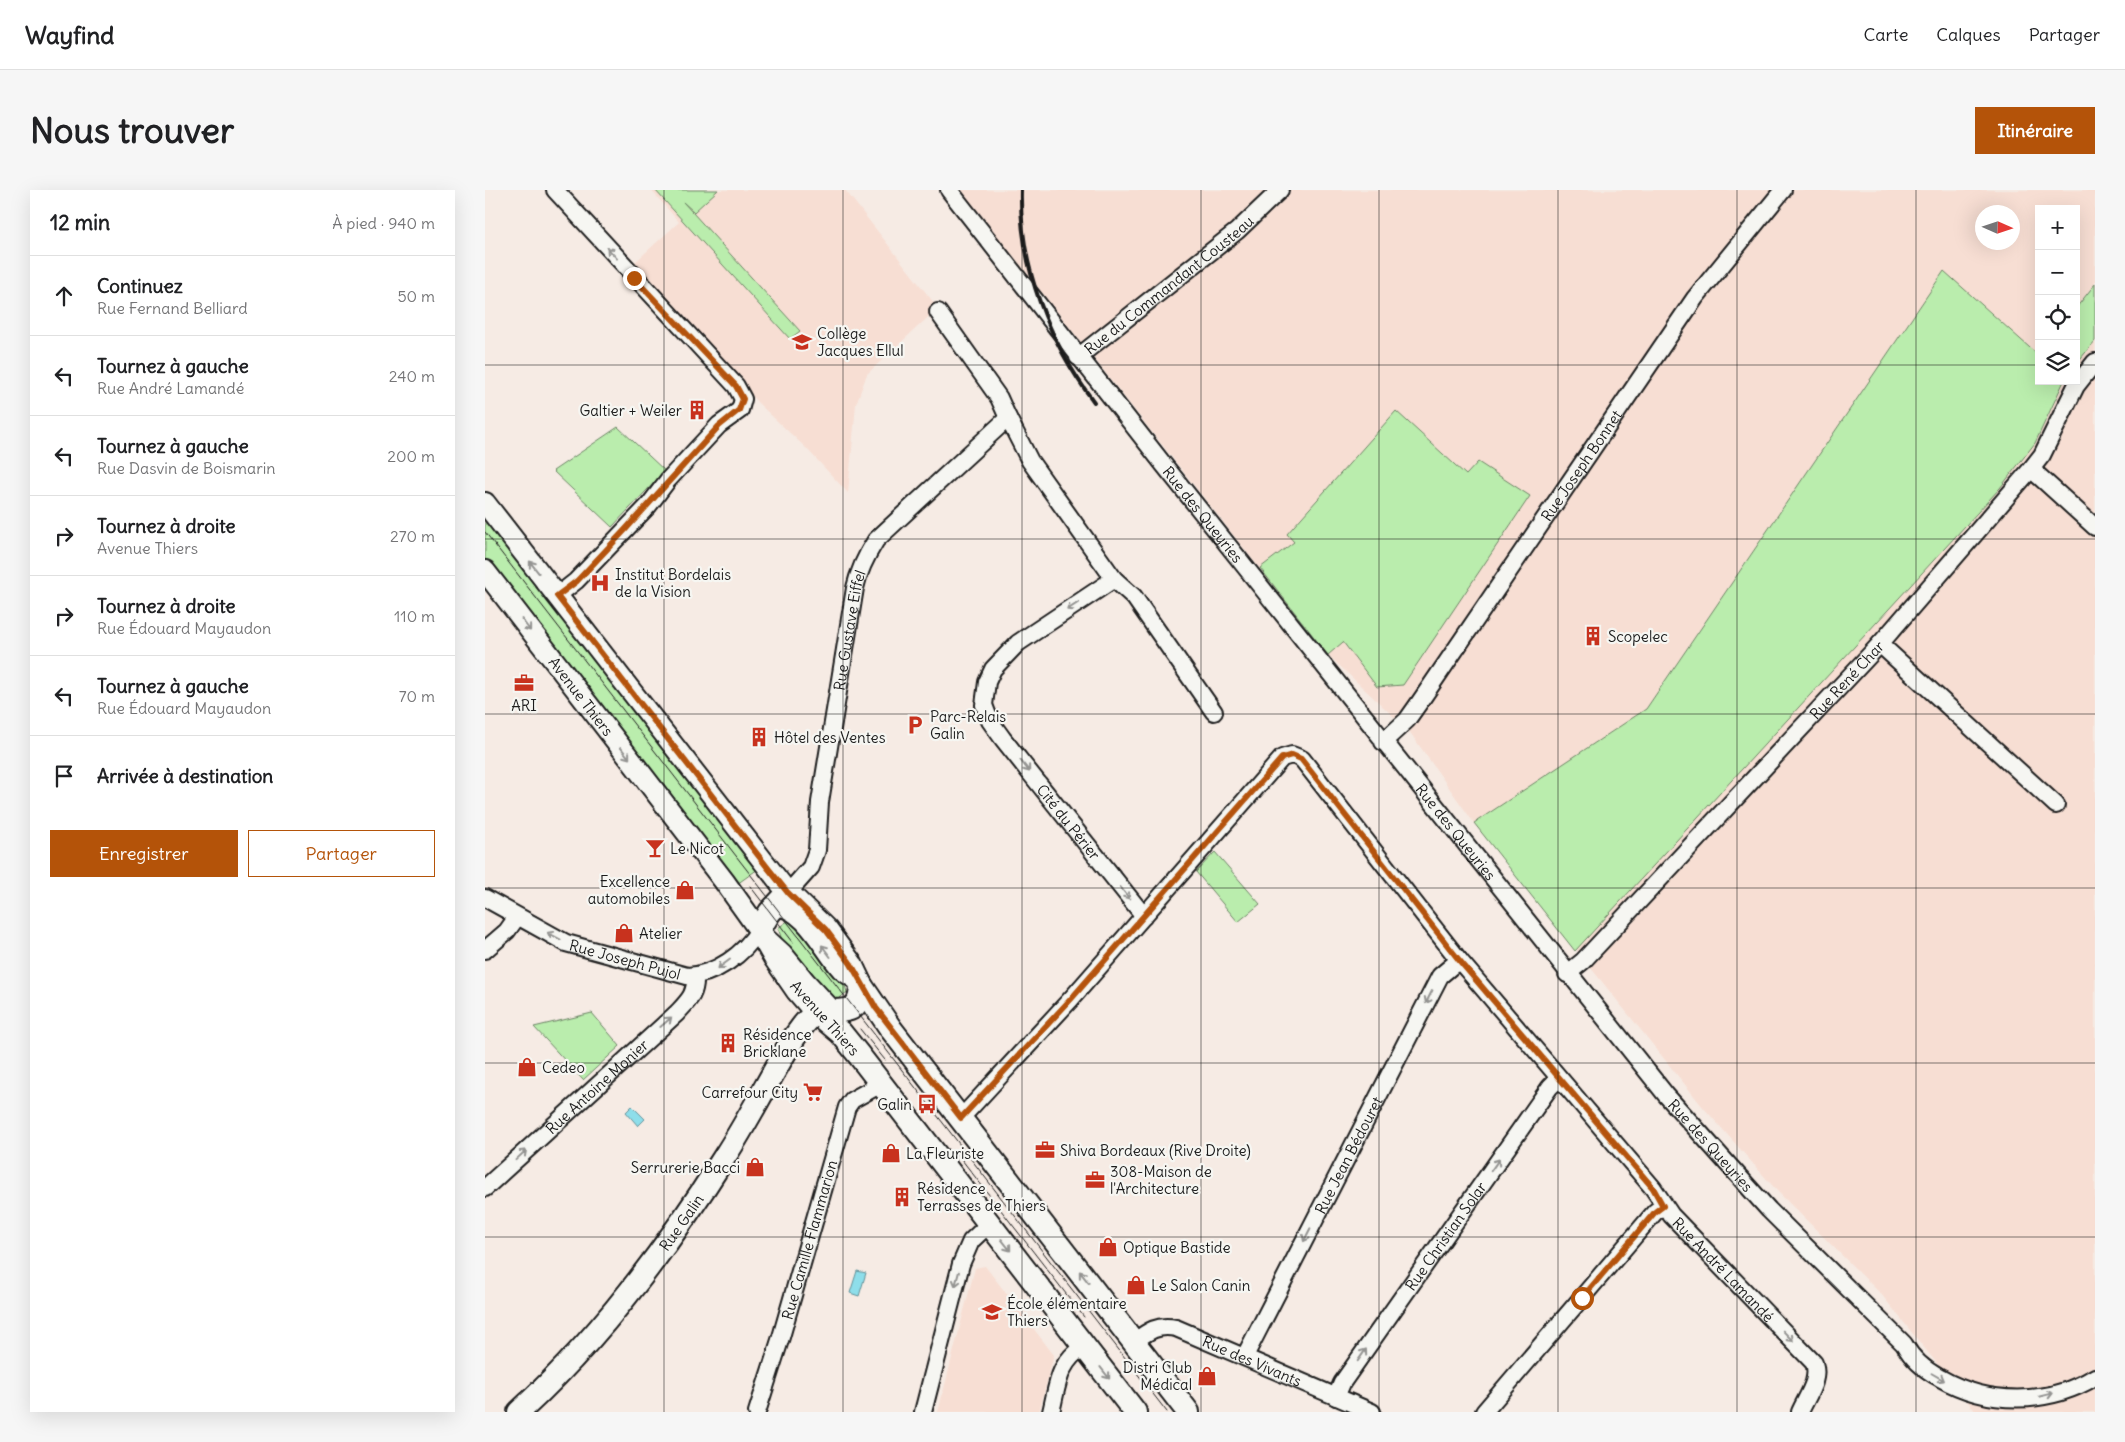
<!DOCTYPE html>
<html lang="fr">
<head>
<meta charset="utf-8">
<style>
  body { margin:0; font-family:Delius,sans-serif; background:#f6f6f6; color:#202124 }
  .controls { position:absolute; right:15px; top:15px; display:grid; overflow:hidden; border-radius:0px; box-shadow:0 5px 20px #0002 }
  .controls button { width:45px; height:45px; display:grid; place-items:center; padding:0; border:0; border-bottom:1px solid #e0e0e0; background:#fff; color:#202124; font:25px sans-serif }
  .compass { position:absolute; left:1490px; top:15px; width:45px; height:45px; border-radius:50%; background:#fff; box-shadow:0 5px 20px #0002; rotate:93deg }
  .stop { position:absolute; width:15px; height:15px; margin:-11px; border:4px solid #b45309; border-radius:50%; background:#fff }
  .stop.end { background:#b45309; border-color:#fff; box-shadow:0 1px 5px #0008 }
  .list { margin:0; padding:0; list-style:none }
  h2 { display:flex; justify-content:space-between; align-items:center; height:65px; margin:0; padding:0 20px; font-size:21px }
  h2 small { font-size:16px; font-weight:400; color:#757577 }
  .list li { display:grid; grid-template-columns:32px 1fr auto; gap:15px; align-items:center; box-sizing:border-box; height:80px; padding:0 20px; border-top:1px solid #e0e0e0 }
  .list b { display:block; font-size:19px; white-space:nowrap }
  .list p { margin:0; font-size:16px; white-space:nowrap; color:#757577 }
  .list em { font-size:16px; font-style:normal; color:#757577 }
  .actions { display:flex; gap:10px; padding:15px 20px }
  .actions a { flex:1; padding:11px 0; border:1px solid #b45309; border-radius:0px; text-align:center; font-size:18px; color:#b45309 }
  .actions .main { background:#b45309; color:#fff }
  .icon { flex:none; width:28px; height:28px; fill:none; stroke:currentColor; stroke-width:2; stroke-linecap:round; stroke-linejoin:round }
  .map { position:relative; flex:none; width:1610px; height:1222px; overflow:hidden; border-radius:0px }
  header { display:flex; align-items:center; gap:30px; box-sizing:border-box; height:70px; padding:0 25px; background:#fff; border-bottom:1px solid #e0e0e0 }
  header strong { font-size:24px }
  nav { display:flex; gap:28px; margin-inline-start:auto; font-size:18px }
  .intro { display:flex; align-items:center; justify-content:space-between; box-sizing:border-box; height:120px; padding:0 30px }
  h1 { margin:0; font-size:35px }
  .button { padding:12px 22px; border-radius:0px; background:#b45309; color:#fff; font-size:18px; font-weight:700 }
  main { display:flex; gap:30px; padding:0 30px }
  aside { flex:1; background:#fff; border-radius:0px; box-shadow:0 5px 20px #0002 }
  .map>svg:first-child { display:block }
</style>
</head>
<body>
<header>
<strong>Wayfind</strong>
<nav><a>Carte</a><a>Calques</a><a>Partager</a></nav>
</header>
<div class="intro"><h1>Nous trouver</h1><a class="button">Itinéraire</a></div>
<main>
<aside>
<h2>12 min<small>À pied · 940 m</small></h2>
<ul class="list">
<li><svg class="icon" aria-label="ahead" viewBox="0 0 24 24"><path d="M12 20V5M6 11l6-6 6 6"/></svg><div><b>Continuez</b><p>Rue Fernand Belliard</p></div><em>50 m</em></li>
<li><svg class="icon" aria-label="left" viewBox="0 0 24 24"><path d="M17 20v-9H6M10 6l-5 5 5 5"/></svg><div><b>Tournez à gauche</b><p>Rue André Lamandé</p></div><em>240 m</em></li>
<li><svg class="icon" aria-label="left" viewBox="0 0 24 24"><path d="M17 20v-9H6M10 6l-5 5 5 5"/></svg><div><b>Tournez à gauche</b><p>Rue Dasvin de Boismarin</p></div><em>200 m</em></li>
<li><svg class="icon" aria-label="right" viewBox="0 0 24 24"><path d="M7 20v-9h11M14 6l5 5-5 5"/></svg><div><b>Tournez à droite</b><p>Avenue Thiers</p></div><em>270 m</em></li>
<li><svg class="icon" aria-label="right" viewBox="0 0 24 24"><path d="M7 20v-9h11M14 6l5 5-5 5"/></svg><div><b>Tournez à droite</b><p>Rue Édouard Mayaudon</p></div><em>110 m</em></li>
<li><svg class="icon" aria-label="left" viewBox="0 0 24 24"><path d="M17 20v-9H6M10 6l-5 5 5 5"/></svg><div><b>Tournez à gauche</b><p>Rue Édouard Mayaudon</p></div><em>70 m</em></li>
<li><svg class="icon" aria-label="arrive" viewBox="0 0 24 24"><path d="M6 21V4h12l-3 4 3 4H6"/></svg><div><b>Arrivée à destination</b></div></li>
</ul>
<div class="actions"><a class="main">Enregistrer</a><a>Partager</a></div>
</aside>
<div class="map">
<svg width="1610" height="1222" viewBox="0 0 1610 1222">
  <rect width="100%" height="100%" fill="#f6ebe4"/>
  <filter id="ink" filterUnits="userSpaceOnUse"><feTurbulence type="fractalNoise" baseFrequency=".02" numOctaves="2"/><feDisplacementMap in="SourceGraphic" scale="10" xChannelSelector="R" yChannelSelector="G"/><feConvolveMatrix kernelMatrix="1 2 1 2 8 2 1 2 1" color-interpolation-filters="sRGB"/></filter>
  <g filter="url(#ink)">
    <g fill="#f7ded3" fill-rule="evenodd">
      <path d="M 166,0 L 360,0 L 453,118 L 382,184 L 371,214 L 363,303 L 321,258 L 273,213 L 148,74 L 194,32 Z"/>
      <path d="M 476,0 L 1610,0 L 1610,1222 L 1491,1222 L 1396,1104 L 1293,1002 L 1218,917 L 989,633 L 924,541 L 843,465 ZM 1554,19 L 1591,19 L 1591,191 L 1554,191 ZM 1498,22 L 1528,22 L 1528,52 L 1498,52 Z"/>
      <path d="M 500,1076 L 569,1165 L 554,1222 L 453,1222 L 490,1078 Z"/>
    </g>
    <g fill="#baedad" stroke="#6b8464">
      <path d="M 170,0 L 233,0 L 209,22 L 198,12 L 315,141 L 305,149 Z"/>
      <path d="M 1459,81 L 1554,166 L 1554,191 L 1579,191 L 1550,253 L 1515,298 L 1090,761 L 989,633 L 1161,519 Z"/>
      <path d="M 1610,94 L 1610,151 L 1591,174 L 1591,118 Z"/>
      <path d="M 911,221 L 981,285 L 993,272 L 1045,306 L 918,495 L 892,497 L 858,452 L 843,465 L 775,378 L 809,352 L 802,344 L 809,336 Z"/>
      <path d="M 133,237 L 180,281 L 127,337 L 68,281 Z"/>
      <path d="M 0,327 L 273,679 L 252,694 L 0,369 Z"/>
      <path d="M 730,662 L 775,714 L 753,732 L 711,682 Z"/>
      <path d="M 304,730 L 308,731 L 359,793 L 362,802 L 350,812 L 297,750 L 293,738 Z"/>
      <path d="M 107,823 L 135,856 L 98,890 L 49,837 Z"/>
    </g>
    <g fill="#8edeea" stroke="#609098">
      <path d="M 147,916 L 160,929 L 153,936 L 141,922 Z"/>
      <path d="M 372,1081 L 381,1083 L 374,1106 L 365,1103 Z"/>
    </g>
    <g fill="none" stroke-linecap="round" stroke-linejoin="round">
      <defs>
        <g id="minor">
          <path d="M 70,0 L 251,196 L 258,209 L 255,220 L 234,235 L 183,290 L 164,315 L 91,391 L 72,406"/>
          <path id="s1" d="M 464,0 L 679,275 L 1181,905 L 1284,1020 L 1419,1154 C 1427,1169 1440,1180 1455,1188 C 1502,1215 1562,1216 1610,1187"/>
          <path d="M 453,122 L 514,208 L 523,228"/>
          <path id="s2" d="M 593,167 L 752,41 L 795,0"/>
          <path d="M 1546,279 L 1610,337"/>
          <path id="s3" d="M 629,389 L 533,453 L 508,479 L 502,492 L 499,515 L 505,531 L 518,549 L 659,726"/>
          <path d="M 1395,454 L 1571,615"/>
          <path id="s4" d="M 898,552 L 922,530 L 934,513 L 1210,108 L 1298,0"/>
          <path id="s5" d="M 303,703 L 326,677 L 332,660 L 335,612 L 370,398 C 374,380 381,366 391,350 L 523,228 L 545,271 L 629,389 L 649,407 L 729,522"/>
          <path id="s6" d="M 0,708 L 81,753 L 202,786 C 231,785 259,764 274,740 L 299,763 L 322,791 L 350,821"/>
          <path d="M 291,717 C 320,720 337,760 355,780 C 360,785 368,789 374,793"/>
          <path d="M 0,760 L 22,741 L 32,727"/>
          <path id="s7" d="M 1082,784 L 1098,771 L 1395,454 L 1546,279 L 1557,265 L 1591,196 L 1610,172"/>
          <path id="s8" d="M 476,928 L 586,809 L 797,568 L 807,565 L 817,569 L 974,770 L 1168,998 L 1186,1025 L 1329,1173 C 1335,1190 1322,1206 1315,1222"/>
          <path id="s9" d="M 0,998 L 192,823 C 204,810 211,804 210,786"/>
          <path id="s10" d="M 649,1152 C 663,1141 673,1134 691,1138 L 887,1222"/>
          <path id="s11" d="M 760,1166 L 955,786 L 974,770"/>
          <path id="s12" d="M 851,1207 L 857,1193 L 1065,897 L 1074,888"/>
          <path id="s13" d="M 272,1222 L 296,1147 L 362,917 L 367,910 L 396,894"/>
          <path d="M 438,1222 L 476,1074 L 486,1051 L 505,1033"/>
          <path d="M 566,1222 C 573,1193 573,1173 599,1156"/>
          <path d="M 999,1222 L 1170,1022 L 1178,1016"/>
        </g>
        <g id="tertiary">
          <path d="M 0,313 L 303,703"/>
          <path id="s14" d="M 0,381 L 239,691 L 274,740"/>
        </g>
        <g id="secondary">
          <path d="M 331,822 C 356,818 375,829 376,795"/>
          <path id="s15" d="M 34,1222 C 115,1148 182,1058 240,966 C 257,940 271,914 286,887 C 299,865 311,839 331,822"/>
          <path d="M 650,1222 L 373,864 L 356,843 L 331,822 L 312,800 L 290,768 L 274,740 L 285,722 L 303,703 L 341,740 L 366,774 L 376,795 L 406,839 L 703,1222"/>
        </g>
      </defs>
      <use href="#minor" stroke="#1c1c1c" stroke-width="20"/>
      <use href="#tertiary" stroke="#1c1c1c" stroke-width="24"/>
      <use href="#secondary" stroke="#1c1c1c" stroke-width="26"/>
      <use href="#minor" stroke="#f6f6f2" stroke-width="16"/>
      <use href="#tertiary" stroke="#f6f6f2" stroke-width="20"/>
      <use href="#secondary" stroke="#f6f6f2" stroke-width="22"/>
      <g stroke="#1c1c1c" stroke-width="1">
        <path d="M 0,342 L 682,1222"/>
        <path d="M 265,696 L 308,752"/>
        <path d="M 375,839 L 400,870"/>
        <path d="M 470,961 L 599,1127"/>
      </g>
      <path stroke="#1c1c1c" stroke-width="4" d="M 536,0 C 534,76 564,152 609,212"/>
    </g>
    <defs><path id="oneway-shaft" d="M-6 0H5M1.5-3L5.5 0L1.5 3" fill="none" stroke-width="1.6" stroke-linecap="round" stroke-linejoin="round" transform="scale(1.25)"/></defs>
    <g stroke="#949492">
      <use href="#oneway-shaft" transform="translate(127 63) rotate(-132)"/>
      <use href="#oneway-shaft" transform="translate(49 377) rotate(-128)"/>
      <use href="#oneway-shaft" transform="translate(588 416) rotate(146)"/>
      <use href="#oneway-shaft" transform="translate(41 435) rotate(53)"/>
      <use href="#oneway-shaft" transform="translate(140 563) rotate(52)"/>
      <use href="#oneway-shaft" transform="translate(540 576) rotate(52)"/>
      <use href="#oneway-shaft" transform="translate(640 703) rotate(52)"/>
      <use href="#oneway-shaft" transform="translate(69 746) rotate(-152)"/>
      <use href="#oneway-shaft" transform="translate(341 761) rotate(-127)"/>
      <use href="#oneway-shaft" transform="translate(239 774) rotate(143)"/>
      <use href="#oneway-shaft" transform="translate(944 807) rotate(117)"/>
      <use href="#oneway-shaft" transform="translate(181 832) rotate(-41)"/>
      <use href="#oneway-shaft" transform="translate(36 965) rotate(-43)"/>
      <use href="#oneway-shaft" transform="translate(1010 975) rotate(-55)"/>
      <use href="#oneway-shaft" transform="translate(822 1045) rotate(117)"/>
      <use href="#oneway-shaft" transform="translate(521 1055) rotate(52)"/>
      <use href="#oneway-shaft" transform="translate(599 1087) rotate(-128)"/>
      <use href="#oneway-shaft" transform="translate(472 1089) rotate(105)"/>
      <use href="#oneway-shaft" transform="translate(1303 1146) rotate(46)"/>
      <use href="#oneway-shaft" transform="translate(877 1165) rotate(-55)"/>
      <use href="#oneway-shaft" transform="translate(620 1183) rotate(52)"/>
      <use href="#oneway-shaft" transform="translate(1453 1187) rotate(30)"/>
      <use href="#oneway-shaft" transform="translate(1561 1205) rotate(-13)"/>
    </g>
  </g>
  <g fill="none" stroke-linecap="round" stroke-linejoin="round" filter="url(#ink)">
    <path stroke="#b45309" stroke-width="6" d="M 149,88 L 251,196 L 258,209 L 254,220 L 234,236 L 140,340 L 92,391 L 72,406 L 283,678 L 303,703 L 341,740 L 366,774 L 391,818 L 476,928 L 586,809 L 797,568 L 807,565 L 816,569 L 974,770 L 1168,998 L 1178,1016 L 1170,1022 L 1097,1108"/>
  </g>
  <path fill="none" stroke="#1c1c1c" stroke-width="1" stroke-opacity="0.55" d="M 179,0 L 179,1222M 358,0 L 358,1222M 537,0 L 537,1222M 716,0 L 716,1222M 894,0 L 894,1222M 1073,0 L 1073,1222M 1252,0 L 1252,1222M 1431,0 L 1431,1222M 0,175 L 1554,175M 1591,175 L 1610,175M 0,349 L 1610,349M 0,524 L 1610,524M 0,698 L 1610,698M 0,873 L 1610,873M 0,1047 L 1610,1047"/>
  <defs>
    <symbol id="school-bare" viewBox="-9 -9 18 18"><path d="M0-5L7-2L0 1L-7-2ZM-4 1L0 2.5L4 1V4Q0 6-4 4Z" fill="#c8321e" stroke="#f6f6f2" stroke-width="2.5" paint-order="stroke"/></symbol>
    <symbol id="building-bare" viewBox="-9 -9 18 18"><path d="M-4-6H4V6H1V3H-1V6H-4ZM-2.5-4.3h1.7v1.8h-1.7ZM.8-4.3h1.7v1.8H.8ZM-2.5-1h1.7V.8h-1.7ZM.8-1h1.7V.8H.8Z" fill="#c8321e" stroke="#f6f6f2" stroke-width="2.5" paint-order="stroke"/></symbol>
    <symbol id="hospital-bare" viewBox="-9 -9 18 18"><path d="M-5-5h3v3.5h4V-5h3V5h-3V1.5h-4V5h-3Z" fill="#c8321e" stroke="#f6f6f2" stroke-width="2.5" paint-order="stroke"/></symbol>
    <symbol id="office-bare" viewBox="-9 -9 18 18"><path d="M-6-3h4V-5.5h4V-3h4V5H-6ZM-1-4.5V-3h2v-1.5ZM-6 0V1H6V0Z" fill="#c8321e" stroke="#f6f6f2" stroke-width="2.5" paint-order="stroke"/></symbol>
    <symbol id="parking-bare" viewBox="-9 -9 18 18"><path d="M-3.5-5.5H1a3.5 3.5 0 0 1 0 7H-1V5.5H-3.5ZM-1-3.4V-.6H.8a1.4 1.4 0 0 0 0-2.8Z" fill="#c8321e" stroke="#f6f6f2" stroke-width="2.5" paint-order="stroke"/></symbol>
    <symbol id="bar-bare" viewBox="-9 -9 18 18"><path d="M-6-5H6L.8 .8V4.5H3.5V6h-7V4.5H-.8V.8Z" fill="#c8321e" stroke="#f6f6f2" stroke-width="2.5" paint-order="stroke"/></symbol>
    <symbol id="shop-bare" viewBox="-9 -9 18 18"><path d="M-5-2.5h2.3a2.7 3.5 0 0 1 5.4 0H5L5.5 6h-11ZM-1.5-2.5h3a1.5 2.3 0 0 0-3 0Z" fill="#c8321e" stroke="#f6f6f2" stroke-width="2.5" paint-order="stroke"/></symbol>
    <symbol id="supermarket-bare" viewBox="-9 -9 18 18"><path d="M-6-5.5h2.5l.6 2H6L4.5 2H-2.5L-4.4-4H-6ZM-1.5 3.2a1.3 1.3 0 1 0 .1 0ZM3 3.2a1.3 1.3 0 1 0 .1 0Z" fill="#c8321e" stroke="#f6f6f2" stroke-width="2.5" paint-order="stroke"/></symbol>
    <symbol id="bus-bare" viewBox="-9 -9 18 18"><path d="M-5-6H5V4H4V6H2V4H-2V6H-4V4H-5ZM-3.5-4V0h7V-4ZM-3.5 1.2v1.5H-2V1.2ZM2 1.2v1.5H3.5V1.2Z" fill="#c8321e" stroke="#f6f6f2" stroke-width="2.5" paint-order="stroke"/></symbol>
  </defs>
  <g fill-rule="evenodd">
    <use href="#school-bare" x="303" y="138" width="28" height="28"/>
    <use href="#building-bare" x="198" y="206" width="28" height="28"/>
    <use href="#hospital-bare" x="101" y="379" width="28" height="28"/>
    <use href="#building-bare" x="1094" y="432" width="28" height="28"/>
    <use href="#office-bare" x="25" y="479" width="28" height="28"/>
    <use href="#parking-bare" x="416" y="521" width="28" height="28"/>
    <use href="#building-bare" x="260" y="533" width="28" height="28"/>
    <use href="#bar-bare" x="156" y="644" width="28" height="28"/>
    <use href="#shop-bare" x="186" y="686" width="28" height="28"/>
    <use href="#shop-bare" x="125" y="729" width="28" height="28"/>
    <use href="#building-bare" x="229" y="839" width="28" height="28"/>
    <use href="#shop-bare" x="28" y="863" width="28" height="28"/>
    <use href="#supermarket-bare" x="314" y="888" width="28" height="28"/>
    <use href="#bus-bare" x="428" y="900" width="28" height="28"/>
    <use href="#office-bare" x="546" y="946" width="28" height="28"/>
    <use href="#shop-bare" x="392" y="949" width="28" height="28"/>
    <use href="#shop-bare" x="256" y="963" width="28" height="28"/>
    <use href="#office-bare" x="596" y="976" width="28" height="28"/>
    <use href="#building-bare" x="403" y="993" width="28" height="28"/>
    <use href="#shop-bare" x="609" y="1043" width="28" height="28"/>
    <use href="#shop-bare" x="637" y="1081" width="28" height="28"/>
    <use href="#school-bare" x="493" y="1108" width="28" height="28"/>
    <use href="#shop-bare" x="708" y="1172" width="28" height="28"/>
  </g>
  <g text-anchor="middle" dominant-baseline="central" stroke-width="4.5" stroke-linejoin="round" paint-order="stroke">
    <g font-size="15" fill="#1c1c1c" stroke="#f6f6f2">
      <text stroke="none"><textPath href="#s2" startOffset="116">Rue du Commandant Cousteau</textPath></text>
      <text stroke="none"><textPath href="#s4" startOffset="341">Rue Joseph Bonnet</textPath></text>
      <text stroke="none"><textPath href="#s1" startOffset="412">Rue des Queyries</textPath></text>
      <text stroke="none"><textPath href="#s5" startOffset="275">Rue Gustave Eiffel</textPath></text>
      <text stroke="none"><textPath href="#s7" startOffset="406">Rue René Char</textPath></text>
      <text stroke="none"><textPath href="#s14" startOffset="158">Avenue Thiers</textPath></text>
      <text stroke="none"><textPath href="#s3" startOffset="334">Cité du Périer</textPath></text>
      <text stroke="none"><textPath href="#s1" startOffset="818">Rue des Queyries</textPath></text>
      <text stroke="none"><textPath href="#s6" startOffset="154">Rue Joseph Pujol</textPath></text>
      <text transform="translate(340 828) rotate(48)">Avenue Thiers</text>
      <text stroke="none"><textPath href="#s9" startOffset="151">Rue Antoine Monier</textPath></text>
      <text stroke="none"><textPath href="#s1" startOffset="1222">Rue des Queyries</textPath></text>
      <text stroke="none"><textPath href="#s11" startOffset="226">Rue Jean Bédouret</textPath></text>
      <text stroke="none"><textPath href="#s15" startOffset="250">Rue Galin</textPath></text>
      <text stroke="none"><textPath href="#s12" startOffset="195">Rue Christian Solar</textPath></text>
      <text stroke="none"><textPath href="#s13" startOffset="180">Rue Camille Flammarion</textPath></text>
      <text stroke="none"><textPath href="#s8" startOffset="1166">Rue André Lamandé</textPath></text>
      <text stroke="none"><textPath href="#s10" startOffset="129">Rue des Vivants</textPath></text>
    </g>
    <g font-size="15" fill="#1c1c1c" stroke="#f6f6f2" text-anchor="start">
      <text x="332" y="143">Collège<tspan x="332" dy="17">Jacques Ellul</tspan></text>
      <text x="197" y="220" text-anchor="end">Galtier + Weiler</text>
      <text x="130" y="384">Institut Bordelais<tspan x="130" dy="17">de la Vision</tspan></text>
      <text x="1123" y="446">Scopelec</text>
      <text x="39" y="515" text-anchor="middle">ARI</text>
      <text x="445" y="526">Parc-Relais<tspan x="445" dy="17">Galin</tspan></text>
      <text x="289" y="547">Hôtel des Ventes</text>
      <text x="185" y="658">Le Nicot</text>
      <text x="185" y="691" text-anchor="end">Excellence<tspan x="185" dy="17">automobiles</tspan></text>
      <text x="154" y="743">Atelier</text>
      <text x="258" y="844">Résidence<tspan x="258" dy="17">Bricklane</tspan></text>
      <text x="57" y="877">Cedeo</text>
      <text x="313" y="902" text-anchor="end">Carrefour City</text>
      <text x="427" y="914" text-anchor="end">Galin</text>
      <text x="575" y="960">Shiva Bordeaux (Rive Droite)</text>
      <text x="421" y="963">La Fleuriste</text>
      <text x="255" y="977" text-anchor="end">Serrurerie Bacci</text>
      <text x="625" y="981">308-Maison de<tspan x="625" dy="17">l'Architecture</tspan></text>
      <text x="432" y="998">Résidence<tspan x="432" dy="17">Terrasses de Thiers</tspan></text>
      <text x="638" y="1057">Optique Bastide</text>
      <text x="666" y="1095">Le Salon Canin</text>
      <text x="522" y="1113">École élémentaire<tspan x="522" dy="17">Thiers</tspan></text>
      <text x="707" y="1177" text-anchor="end">Distri Club<tspan x="707" dy="17">Médical</tspan></text>
    </g>
  </g>
</svg>
<div class="controls">
<button>+</button>
<button>−</button>
<button><svg class="icon" aria-label="locate" viewBox="0 0 24 24"><circle cx="12" cy="12" r="6"/><path d="M12 2v4M12 18v4M2 12h4M18 12h4"/></svg></button>
<button><svg class="icon" aria-label="layers" viewBox="0 0 24 24"><path d="M12 4l9 5-9 5-9-5zM3 14l9 5 9-5"/></svg></button>
</div>
<svg class="compass" viewBox="-18 -18 36 36"><path d="M0-13l5 13h-10z" fill="#e53935"/><path d="M0 13l5-13h-10z" fill="#757577"/></svg>
<div class="stop" style="left:1097px;top:1108px"></div>
<div class="stop end" style="left:149px;top:88px"></div>
</div>
</main>
</body>
</html>
